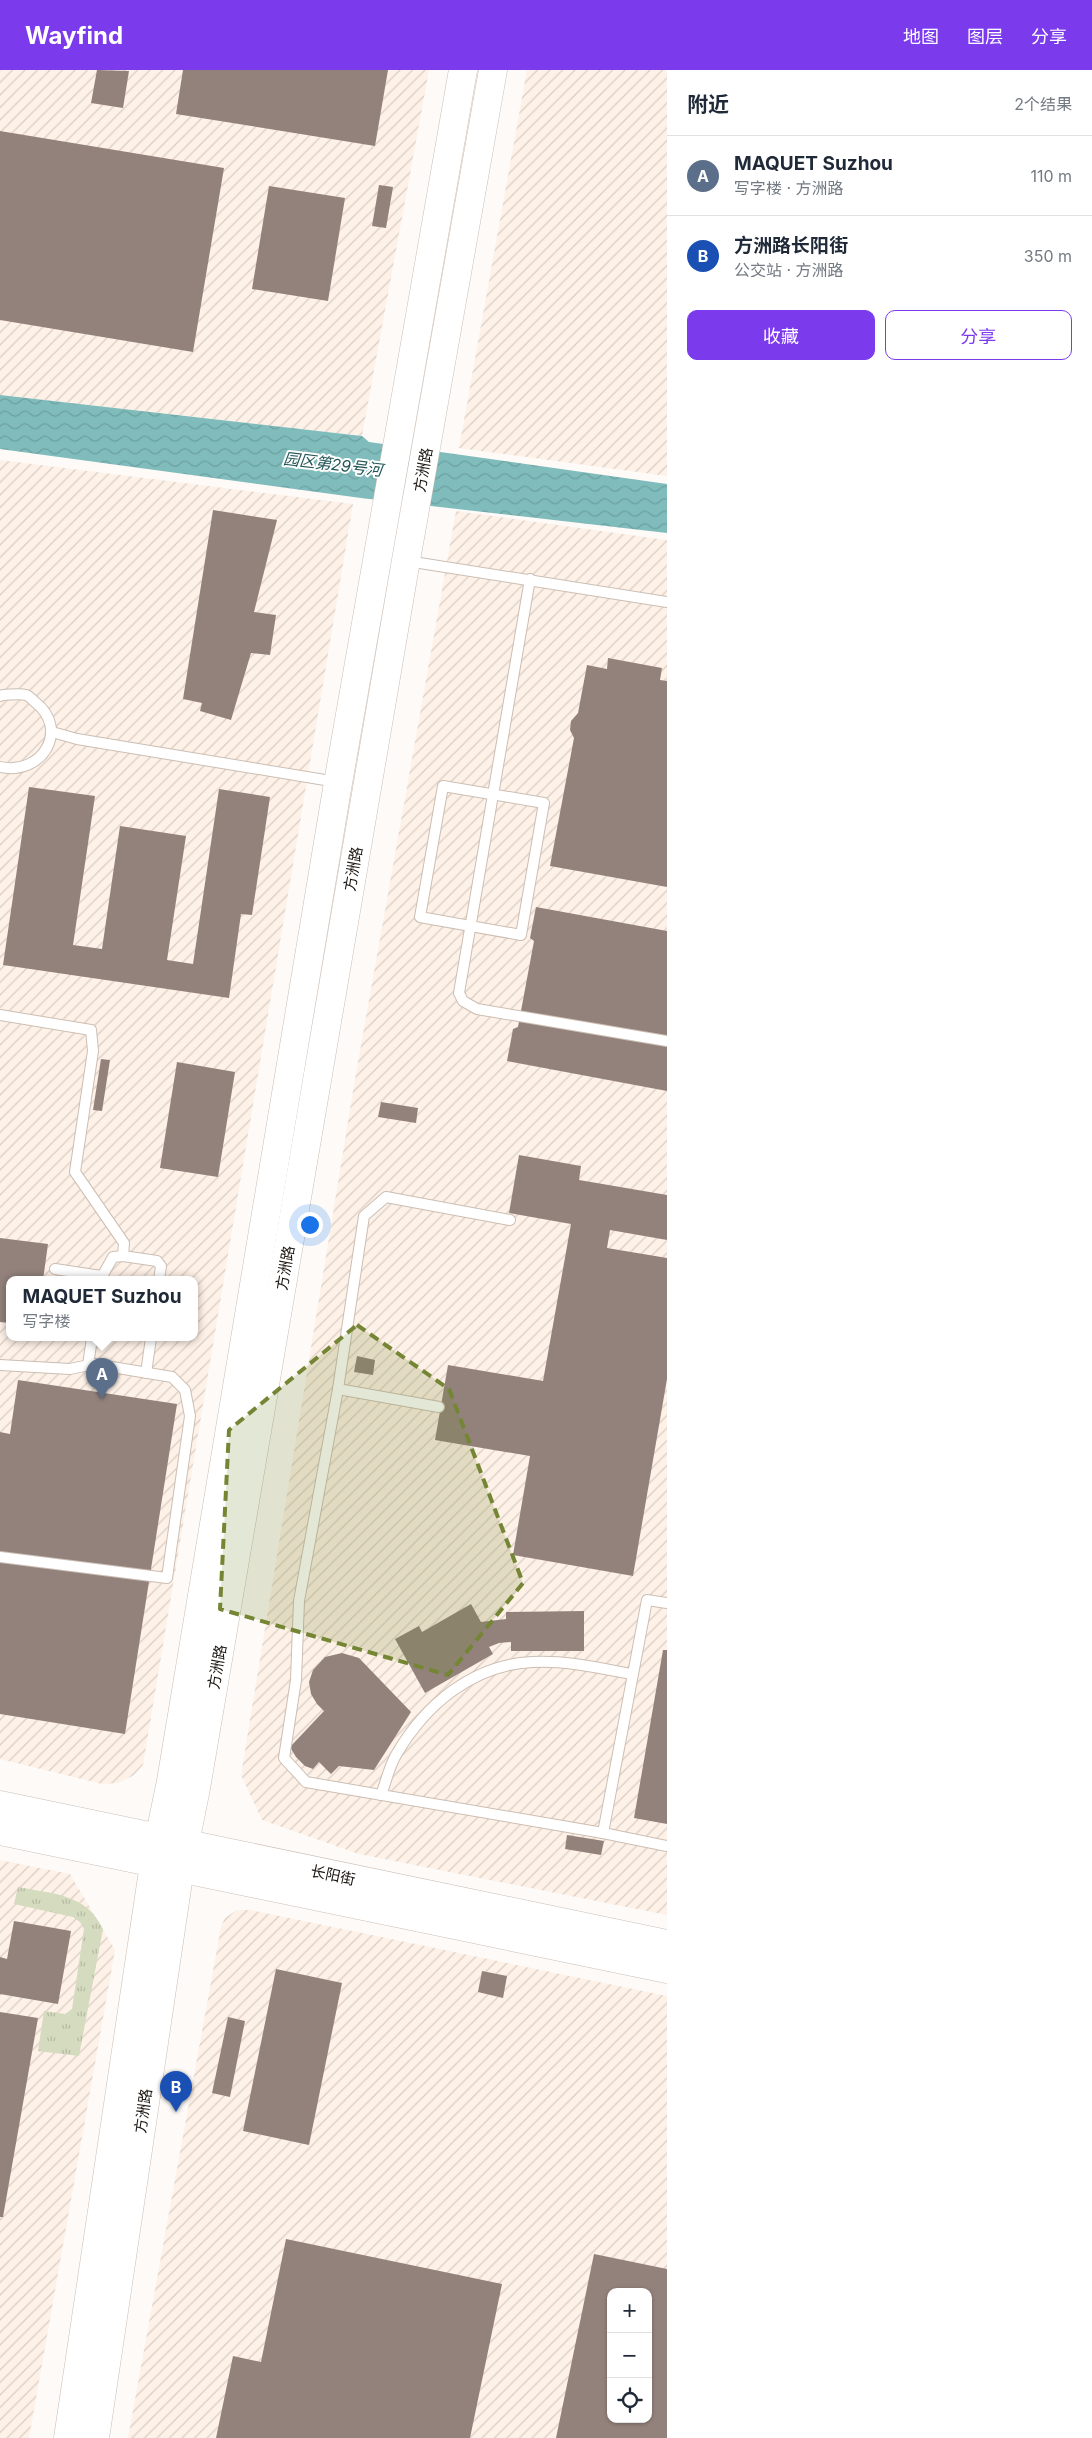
<!DOCTYPE html>
<html lang="zh">
<head>
<meta charset="utf-8">
<style>
  body { margin:0; font-family:Inter,"Noto Sans SC",sans-serif; background:#f2f2f3; color:#1f2937 }
  .controls { position:absolute; right:15px; bottom:15px; display:grid; overflow:hidden; border-radius:10px; box-shadow:0 1px 4px #0004 }
  .controls button { width:45px; height:45px; display:grid; place-items:center; padding:0; border:0; border-bottom:1px solid #e0e1e3; background:#fff; color:#1f2937; font:25px sans-serif }
  .you { position:absolute; left:309px; top:1154px; width:18px; height:18px; margin:-12px; border:4px solid #fff; border-radius:50%; background:#1a73e8; box-shadow:0 0 0 8px #1a73e833 }
  .badge { display:grid; place-items:center; width:32px; height:32px; border-radius:50%; background:#7c3aed; color:#fff; font-size:16px; font-weight:700 }
  .pin { position:absolute; translate:-50% -41px; filter:drop-shadow(0 1px 2px #0008) }
  .pin::after { content:''; position:absolute; top:26px; width:18px; height:15px; background:inherit; clip-path:polygon(0 0,100% 0,50% 100%) }
  .popup { position:absolute; left:6px; top:1206px; width:192px; height:65px; box-sizing:border-box; display:grid; place-content:center; border-radius:10px; background:#fff; filter:drop-shadow(0 1px 4px #0005); font-size:16px; white-space:nowrap; color:#747a83 }
  .popup b { font-size:19px; color:#1f2937 }
  .popup::after { content:''; position:absolute; left:50%; top:100%; margin-left:-10px; border:10px solid transparent; border-top-color:#fff }
  .list { margin:0; padding:0; list-style:none }
  h2 { display:flex; justify-content:space-between; align-items:center; height:65px; margin:0; padding:0 20px; font-size:21px }
  h2 small { font-size:16px; font-weight:400; color:#747a83 }
  .list li { display:grid; grid-template-columns:32px 1fr auto; gap:15px; align-items:center; box-sizing:border-box; height:80px; padding:0 20px; border-top:1px solid #e0e1e3 }
  .list b { display:block; font-size:19px; white-space:nowrap }
  .list p { margin:0; font-size:16px; white-space:nowrap; color:#747a83 }
  .list em { font-size:16px; font-style:normal; color:#747a83 }
  .actions { display:flex; gap:10px; padding:15px 20px }
  .actions a { flex:1; padding:11px 0; border:1px solid #7c3aed; border-radius:10px; text-align:center; font-size:18px; color:#7c3aed }
  .actions .main { background:#7c3aed; color:#fff }
  .icon { flex:none; width:28px; height:28px; fill:none; stroke:currentColor; stroke-width:2; stroke-linecap:round; stroke-linejoin:round }
  .map { position:relative; flex:none; width:667px; height:2368px; overflow:hidden }
  header { display:flex; align-items:center; gap:30px; box-sizing:border-box; height:70px; padding:0 25px; background:#7c3aed; color:#fff }
  header strong { font-size:24px }
  nav { display:flex; gap:28px; margin-inline-start:auto; font-size:18px }
  main { display:flex }
  aside { flex:1; background:#fff }
  .map>svg:first-child { display:block }
</style>
</head>
<body>
<header>
<strong>Wayfind</strong>
<nav><a>地图</a><a>图层</a><a>分享</a></nav>
</header>
<main>
<div class="map">
<svg width="667" height="2368" viewBox="0 0 667 2368">
  <defs>
    <pattern id="industrial-furrows" width="10" height="10" patternUnits="userSpaceOnUse" patternTransform="scale(1.25)"><rect width="10" height="10" fill="#fef1e7"/><path d="M-1 1l2-2M0 10L10 0M9 11l2-2" fill="none" stroke="#d9cec5"/></pattern>
    <pattern id="grass-tufts" width="24" height="20" patternUnits="userSpaceOnUse" patternTransform="scale(1.25)"><rect width="24" height="20" fill="#d4dbbe"/><path d="M3 7l-1-3M5 7V3M7 7l1-3M15 17l-1-3M17 17v-4M19 17l1-3" fill="none" stroke="#b5bba2"/></pattern>
    <pattern id="water-waves" width="16" height="10" patternUnits="userSpaceOnUse" patternTransform="scale(1.25)"><rect width="16" height="10" fill="#7fbcbb"/><path d="M0 5q4-4 8 0t8 0" fill="none" stroke="#6da1a0"/></pattern>
  </defs>
  <rect width="100%" height="100%" fill="#fdfaf8"/>
  <g fill="url(#industrial-furrows)" fill-rule="evenodd">
    <path d="M 0,0 L 429,0 L 362,366 L 0,325 Z"/>
    <path d="M 527,0 L 667,0 L 667,406 L 459,378 Z"/>
    <path d="M 0,390 L 353,434 L 143,1695 L 134,1705 L 119,1713 L 102,1714 L 0,1689 ZM 9,1210 L 194,1210 L 194,1268 L 9,1268 Z"/>
    <path d="M 456,441 L 667,470 L 667,1845 L 359,1784 L 262,1750 L 241,1705 L 354,1015 Z"/>
    <path d="M 0,1790 L 70,1804 L 115,1880 L 29,2368 L 0,2368 Z"/>
    <path d="M 237,1840 L 250,1840 L 667,1926 L 667,2368 L 128,2368 L 221,1857 L 225,1848 ZM 611,2222 L 648,2222 L 648,2349 L 611,2349 Z"/>
  </g>
  <path fill="url(#grass-tufts)" d="M 18,1817 C 52,1824 86,1823 103,1859 L 79,1986 L 38,1981 L 44,1941 L 65,1944 L 72,1939 L 84,1859 L 80,1852 L 73,1847 L 14,1834 Z"/>
  <path fill="url(#water-waves)" d="M 0,325 L 362,366 L 369,372 L 667,414 L 667,463 L 361,428 L 0,379 Z"/>
  <g fill="#93827c" fill-rule="evenodd">
    <path d="M 97,0 L 129,1 L 123,38 L 91,33 Z"/>
    <path d="M 183,0 L 388,0 L 375,76 L 176,44 Z"/>
    <path d="M 0,61 L 224,98 L 193,282 L 0,250 Z"/>
    <path d="M 379,115 L 393,117 L 386,158 L 372,156 Z"/>
    <path d="M 269,116 L 345,128 L 328,231 L 252,219 Z"/>
    <path d="M 213,440 L 277,450 L 254,542 L 276,545 L 270,585 L 251,583 L 231,650 L 200,641 L 202,633 L 183,629 Z"/>
    <path d="M 608,588 L 662,598 L 660,610 L 667,611 L 667,817 L 550,796 L 574,668 L 570,660 L 571,651 L 578,643 L 587,595 L 607,599 Z"/>
    <path d="M 29,717 L 95,726 L 73,875 L 102,879 L 120,756 L 186,766 L 167,890 L 193,894 L 219,719 L 270,727 L 252,845 L 241,844 L 229,928 L 3,895 Z"/>
    <path d="M 536,837 L 667,861 L 667,1021 L 507,991 L 513,959 L 518,957 L 534,871 L 530,868 Z"/>
    <path d="M 101,989 L 110,990 L 102,1041 L 93,1040 Z"/>
    <path d="M 177,992 L 235,1002 L 218,1107 L 160,1098 Z"/>
    <path d="M 381,1032 L 418,1038 L 416,1053 L 378,1047 Z"/>
    <path d="M 519,1085 L 581,1096 L 579,1110 L 667,1125 L 667,1170 L 610,1160 L 607,1178 L 667,1188 L 667,1309 L 633,1506 L 513,1485 L 530,1386 L 435,1370 L 448,1295 L 543,1311 L 571,1154 L 509,1143 Z"/>
    <path d="M 0,1168 L 48,1174 L 43,1210 L 9,1210 L 9,1253 L 0,1252 Z"/>
    <path d="M 357,1286 L 375,1290 L 373,1305 L 354,1302 Z"/>
    <path d="M 18,1310 L 177,1334 L 125,1664 L 0,1644 L 0,1362 L 10,1364 Z"/>
    <path d="M 471,1534 L 481,1552 L 506,1549 L 506,1542 L 584,1541 L 584,1581 L 511,1581 L 511,1572 L 499,1573 L 489,1577 L 493,1584 L 425,1623 L 395,1569 L 419,1556 L 422,1562 Z"/>
    <path d="M 663,1580 L 667,1580 L 667,1754 L 634,1748 Z"/>
    <path d="M 342,1583 L 359,1588 L 411,1642 L 374,1700 L 339,1696 L 331,1704 L 319,1692 L 313,1699 L 305,1696 L 296,1687 L 290,1677 L 324,1641 L 317,1634 L 311,1624 L 309,1612 L 313,1600 L 325,1587 Z"/>
    <path d="M 567,1765 L 604,1771 L 601,1785 L 565,1779 Z"/>
    <path d="M 14,1851 L 71,1861 L 58,1934 L 0,1924 L 0,1887 L 7,1889 Z"/>
    <path d="M 276,1899 L 342,1913 L 309,2075 L 243,2061 Z"/>
    <path d="M 482,1901 L 507,1906 L 503,1928 L 478,1922 Z"/>
    <path d="M 0,1942 L 38,1948 L 3,2147 L 0,2147 Z"/>
    <path d="M 228,1947 L 245,1951 L 230,2027 L 212,2023 Z"/>
    <path d="M 286,2169 L 502,2214 L 470,2368 L 216,2368 L 233,2286 L 261,2292 Z"/>
    <path d="M 594,2184 L 667,2199 L 667,2368 L 556,2368 ZM 611,2222 L 648,2222 L 648,2349 L 611,2349 Z"/>
  </g>
  <g fill="none" stroke-linecap="round" stroke-linejoin="round">
    <defs>
      <g id="lane">
        <path d="M 407,491 L 667,532"/>
        <path d="M 530,509 L 459,923 L 463,931 L 477,939 L 667,971"/>
        <path d="M 0,626 L 3,625 C 10,625 19,623 26,625 C 29,626 33,630 35,632 C 70,659 43,706 0,697"/>
        <path d="M 52,662 L 77,669 L 337,712"/>
        <path d="M 443,716 L 544,733 L 521,865 L 420,847 Z"/>
        <path d="M 0,945 L 91,960 L 93,981 L 75,1102 L 124,1173 L 123,1186"/>
        <path d="M 510,1150 L 386,1127 L 364,1146 L 338,1319 L 299,1531 L 296,1610 L 284,1688 L 306,1712 L 603,1763 L 667,1776"/>
        <path d="M 55,1199 L 101,1206"/>
        <path d="M 100,1210 L 113,1187 L 123,1186 L 157,1191 L 161,1196 L 159,1210"/>
        <path d="M 0,1295 L 70,1299 L 94,1294 L 172,1307 L 185,1320 L 190,1346 L 167,1508 L 0,1487"/>
        <path d="M 88,1295 L 92,1268"/>
        <path d="M 146,1303 L 151,1268"/>
        <path d="M 338,1319 L 439,1337"/>
        <path d="M 381,1725 C 386,1712 389,1697 396,1685 C 425,1635 472,1595 532,1592 C 565,1590 599,1598 631,1604"/>
        <path d="M 603,1763 L 647,1530 L 667,1533"/>
      </g>
      <g id="secondary">
        <path d="M 68,2368 L 154,1794 L 171,1711 L 338,713 L 463,0"/>
        <path d="M 95,2368 L 180,1798 L 196,1718 L 406,490 L 493,0"/>
      </g>
      <g id="primary">
        <path d="M 0,1735 L 667,1874"/>
        <path d="M 0,1761 L 667,1899"/>
      </g>
    </defs>
    <use href="#lane" stroke="#ccbeb3" stroke-width="12"/>
    <use href="#secondary" stroke="#ccbeb3" stroke-width="29"/>
    <use href="#primary" stroke="#ccbeb3" stroke-width="29"/>
    <use href="#lane" stroke="#fff" stroke-width="10"/>
    <use href="#secondary" stroke="#fff" stroke-width="28"/>
    <use href="#primary" stroke="#fff" stroke-width="28"/>
  </g>
  <path fill="#748534" fill-opacity="0.2" stroke="#748534" stroke-width="4" stroke-dasharray="10 6" stroke-linejoin="round" d="M 357,1255 L 449,1319 L 523,1513 L 448,1605 L 220,1539 L 229,1360 Z"/>
  <g text-anchor="middle" dominant-baseline="central" stroke-width="4" stroke-linejoin="round" paint-order="stroke">
    <g font-size="15" fill="#1c1713" stroke="#fff">
      <text transform="translate(423 400) rotate(-80)">方洲路</text>
      <text transform="translate(353 799) rotate(-80)">方洲路</text>
      <text transform="translate(285 1198) rotate(-80)">方洲路</text>
      <text transform="translate(217 1597) rotate(-80)">方洲路</text>
      <text transform="translate(333 1805) rotate(12)">长阳街</text>
      <text transform="translate(143 2041) rotate(-82)">方洲路</text>
    </g>
    <g font-size="16" font-style="italic" fill="#235757" stroke="#fff">
      <text transform="translate(333 394) rotate(7)">园区第29号河</text>
    </g>
  </g>
</svg>
<div class="controls">
<button>+</button>
<button>−</button>
<button><svg class="icon" aria-label="locate" viewBox="0 0 24 24"><circle cx="12" cy="12" r="6"/><path d="M12 2v4M12 18v4M2 12h4M18 12h4"/></svg></button>
</div>
<div class="you"></div>
<div class="pin badge" style="left:102px;top:1329px;background:#5c6f8a">A</div>
<div class="popup"><b>MAQUET Suzhou</b>写字楼</div>
<div class="pin badge" style="left:176px;top:2042px;background:#1a4fb4">B</div>
</div>
<aside>
<h2>附近<small>2个结果</small></h2>
<ul class="list">
<li><span class="badge" style="background:#5c6f8a">A</span><div><b>MAQUET Suzhou</b><p>写字楼 · 方洲路</p></div><em>110 m</em></li>
<li><span class="badge" style="background:#1a4fb4">B</span><div><b>方洲路长阳街</b><p>公交站 · 方洲路</p></div><em>350 m</em></li>
</ul>
<div class="actions"><a class="main">收藏</a><a>分享</a></div>
</aside>
</main>
</body>
</html>
